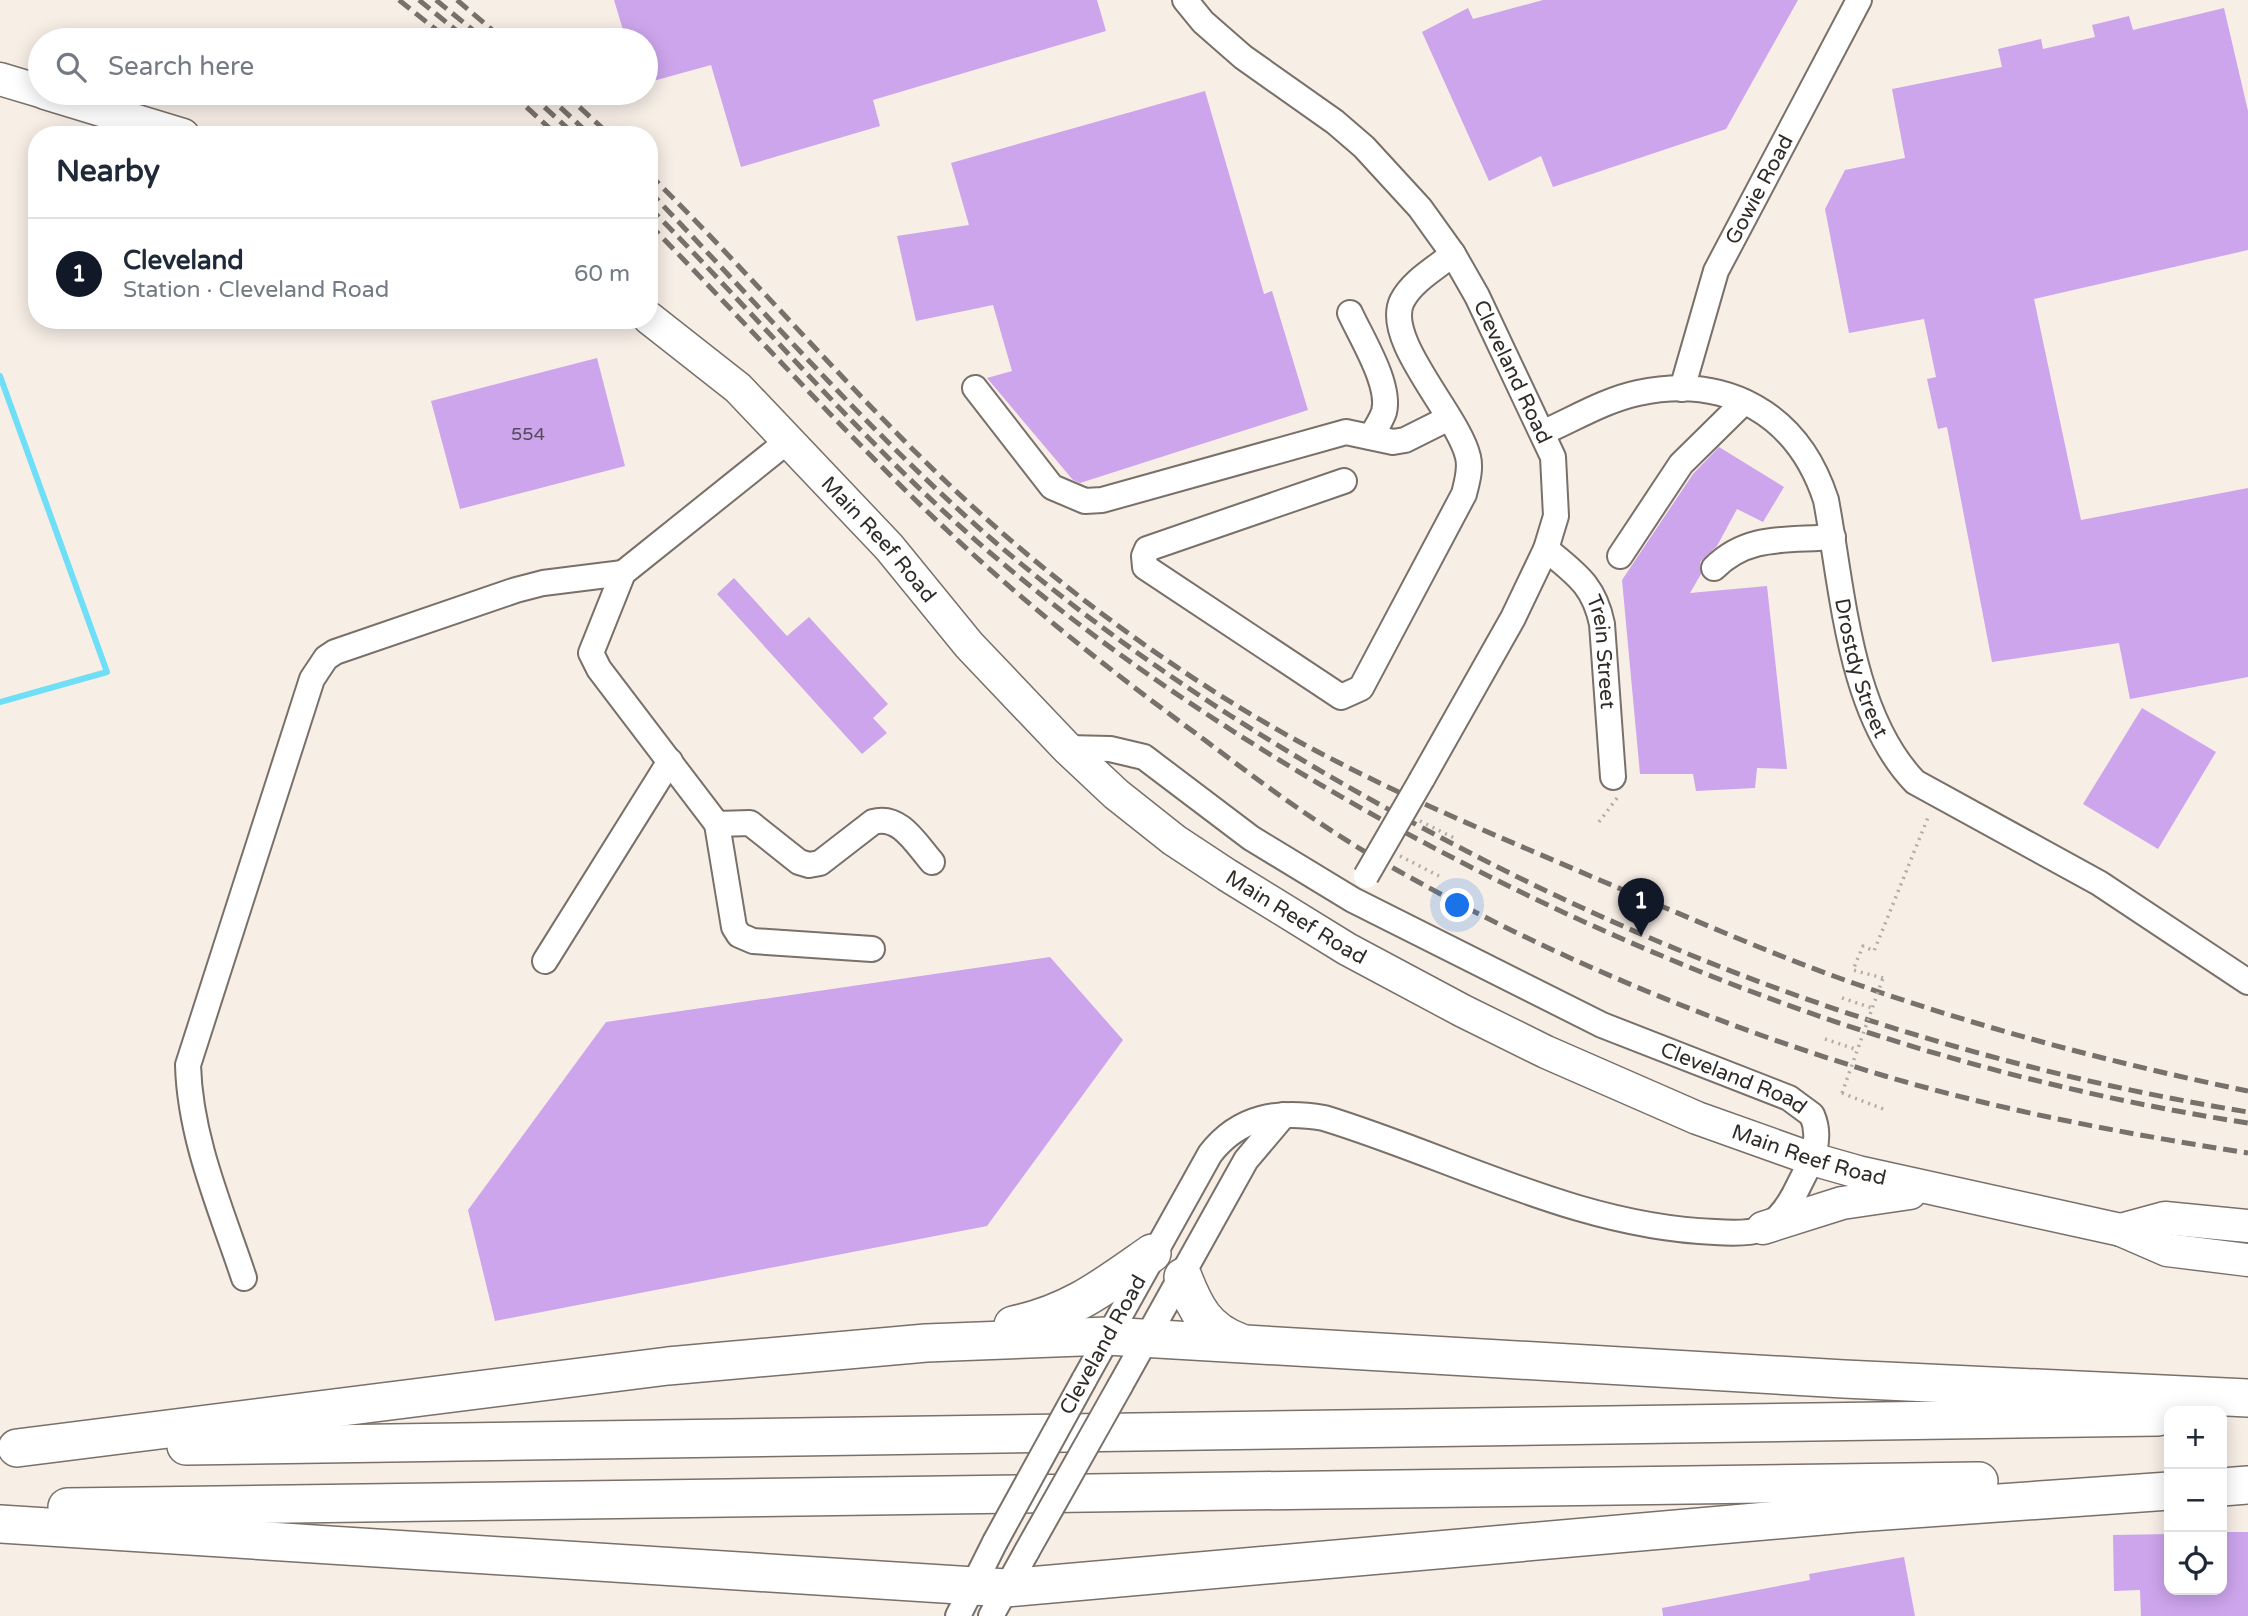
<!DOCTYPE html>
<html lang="en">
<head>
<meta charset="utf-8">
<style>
  body { margin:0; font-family:"Varela Round",sans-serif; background:#f6f6f7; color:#1f2937 }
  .controls { position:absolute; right:21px; bottom:21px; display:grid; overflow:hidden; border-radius:14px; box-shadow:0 4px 18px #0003 }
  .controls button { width:63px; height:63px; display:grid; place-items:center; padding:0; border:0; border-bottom:2px solid #e0e1e3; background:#fff; color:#1f2937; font:35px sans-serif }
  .you { position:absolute; left:1458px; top:906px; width:24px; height:24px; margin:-18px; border:5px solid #fff; border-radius:50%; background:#1a73e8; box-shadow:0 0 0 10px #1a73e833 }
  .badge { display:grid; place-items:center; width:46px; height:46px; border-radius:50%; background:#111827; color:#fff; font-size:23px; font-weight:700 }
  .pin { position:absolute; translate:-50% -58px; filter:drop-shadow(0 2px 4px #0008) }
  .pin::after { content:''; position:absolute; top:37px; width:24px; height:21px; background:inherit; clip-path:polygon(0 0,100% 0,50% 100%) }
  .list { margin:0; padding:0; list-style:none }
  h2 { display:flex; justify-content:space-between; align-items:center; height:91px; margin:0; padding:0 28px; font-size:30px }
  h2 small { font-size:23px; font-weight:400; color:#747a83 }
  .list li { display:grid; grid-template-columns:46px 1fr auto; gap:21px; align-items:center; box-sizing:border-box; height:112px; padding:0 28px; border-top:2px solid #e0e1e3 }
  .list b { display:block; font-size:26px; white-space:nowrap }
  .list p { margin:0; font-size:23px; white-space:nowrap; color:#747a83 }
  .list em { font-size:23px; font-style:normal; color:#747a83 }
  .icon { flex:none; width:38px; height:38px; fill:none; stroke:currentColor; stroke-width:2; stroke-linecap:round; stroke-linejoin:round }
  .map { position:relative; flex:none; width:2248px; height:1616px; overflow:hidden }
  .search { position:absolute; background:#fff; box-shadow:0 4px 18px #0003; left:28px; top:28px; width:630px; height:77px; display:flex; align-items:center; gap:18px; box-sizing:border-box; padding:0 24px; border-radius:38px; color:#747a83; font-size:26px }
  .panel { position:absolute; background:#fff; box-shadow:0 4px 18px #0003; left:28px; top:126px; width:630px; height:203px; border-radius:28px }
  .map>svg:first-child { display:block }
</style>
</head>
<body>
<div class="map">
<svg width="2248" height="1616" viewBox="0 0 2248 1616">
  <rect width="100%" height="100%" fill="#f7eee6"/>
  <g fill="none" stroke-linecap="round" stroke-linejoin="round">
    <path stroke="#6fdef7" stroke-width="6" d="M 0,376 L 107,672 L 0,702"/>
  </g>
  <g fill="#cda5ec">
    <path d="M 614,0 L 1097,0 L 1106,31 L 873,100 L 880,126 L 741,167 L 711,65 L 646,83 L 646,40 L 626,40 Z"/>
    <path d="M 1543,0 L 1798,0 L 1726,129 L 1553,187 L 1541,156 L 1489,181 L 1422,32 L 1468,8 L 1473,19 Z"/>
    <path d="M 2224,8 L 2248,111 L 2248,250 L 2034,299 L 2081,520 L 2248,488 L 2248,677 L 2130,699 L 2119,643 L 1992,662 L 1947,427 L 1938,429 L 1927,379 L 1936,377 L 1924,319 L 1849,333 L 1825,209 L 1845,170 L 1905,158 L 1892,89 L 2002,67 L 1998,49 L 2041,39 L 2043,49 L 2095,37 L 2092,25 L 2129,16 L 2133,30 Z"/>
    <path d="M 1205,91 L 1264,294 L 1272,291 L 1308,410 L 1080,483 L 1073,480 L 987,378 L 1012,371 L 993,305 L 916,321 L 897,236 L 969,225 L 951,163 Z"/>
    <path d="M 597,358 L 625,466 L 460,509 L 431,401 Z"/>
    <path d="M 1719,447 L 1784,487 L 1763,522 L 1737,509 L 1717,546 L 1700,562 L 1701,574 L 1690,593 L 1767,586 L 1787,769 L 1757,768 L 1755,788 L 1696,791 L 1693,774 L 1640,774 L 1622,580 L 1693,474 Z"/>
    <path d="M 734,578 L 787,636 L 809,617 L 888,704 L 873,718 L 887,733 L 862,754 L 717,594 Z"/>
    <path d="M 2142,708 L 2216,752 L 2158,849 L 2083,804 Z"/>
    <path d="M 1050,957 L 1123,1040 L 987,1226 L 495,1321 L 468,1210 L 606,1022 Z"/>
    <path d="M 2222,1532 L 2248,1532 L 2248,1616 L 2141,1616 L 2140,1590 L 2114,1591 L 2113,1535 L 2169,1534 L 2169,1590 L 2222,1590 Z"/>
    <path d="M 1904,1557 L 1915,1616 L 1663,1616 L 1662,1608 L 1810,1580 L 1809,1574 Z"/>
  </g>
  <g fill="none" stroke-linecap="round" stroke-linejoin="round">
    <defs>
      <g id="minor">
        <path id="s1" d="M 1185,0 L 1203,22 L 1243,57 L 1335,122 L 1364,147 L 1420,208 L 1453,254 L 1477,296 L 1553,457 L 1556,516 L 1546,549 L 1513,618 L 1422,779"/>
        <path d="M 1350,313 C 1362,339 1391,385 1384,412 C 1381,421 1375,429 1371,437"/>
        <path d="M 975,388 L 1052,487 L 1085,501 L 1102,500 L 1346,432 L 1393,442 L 1405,440 L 1449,418"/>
        <path id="s2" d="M 1682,389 L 1716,271 L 1859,0"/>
        <path id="s3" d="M 1544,432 C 1574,419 1605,400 1638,393 C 1727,374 1798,414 1826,500 C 1843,591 1849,713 1915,782 L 2099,883 L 2248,982"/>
        <path d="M 789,440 L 623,573 L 591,653 L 599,669 L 717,824 L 750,823 L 799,862 L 809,865 L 820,863 L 873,822 C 900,814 916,844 932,862"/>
        <path d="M 1344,481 L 1147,549 L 1144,556 L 1145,567 L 1341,697 L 1361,688 L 1464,494 C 1467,482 1471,469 1468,457 C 1459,416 1383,340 1402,301 C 1412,281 1436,268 1453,254"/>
        <path id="s4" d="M 1546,549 C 1576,574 1594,585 1602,624 L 1613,777"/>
        <path d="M 1620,556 L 1681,464 L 1744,402"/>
        <path d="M 1714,568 C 1748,534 1787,541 1833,537"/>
        <path id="s5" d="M 1067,748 L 1110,749 L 1144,757 L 1251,838 L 1353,900 L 1602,1025 L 1789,1098 L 1812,1115 C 1823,1140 1811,1162 1799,1185 C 1792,1200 1779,1222 1762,1229 C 1749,1234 1729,1233 1715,1232 C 1578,1227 1452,1157 1324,1118 C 1279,1110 1239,1116 1210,1154 L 1084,1380"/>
        <path d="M 717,824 L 734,927 L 739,935 L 753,941 L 872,949"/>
        <path d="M 545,961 L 670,761"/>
        <path d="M 244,1278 C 221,1209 190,1139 188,1065 L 312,679 L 326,658 L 335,652 L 516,590 L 543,583 L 623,573"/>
        <path d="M 1120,1386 L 1246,1160 L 1284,1115"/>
        <path d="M 958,1616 L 995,1542"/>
        <path d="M 991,1616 L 1027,1551"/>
      </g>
      <g id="major">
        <path d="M 0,79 L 40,91"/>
        <path d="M 45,93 L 183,135"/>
        <path id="s6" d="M 649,318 L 738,388 L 889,547 L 969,645 L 1067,748 L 1116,794 L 1174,840 L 1227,875 L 1347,949 L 1463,1011 L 1546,1052 L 1697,1118 L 1812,1159 L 1858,1172 L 2121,1230 L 2167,1250 L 2248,1260"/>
        <path d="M 1763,1228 L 1842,1203 L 1910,1193"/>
        <path d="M 2121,1230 L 2165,1218 L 2248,1226"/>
      </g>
      <g id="highway">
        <path d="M 1183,1277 C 1195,1308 1206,1330 1239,1342"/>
        <path d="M 1013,1325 C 1071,1313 1105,1286 1152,1253"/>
        <path d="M 186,1446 L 2158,1417"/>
        <path d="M 17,1448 L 668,1366 L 926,1343 L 1107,1336 L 1844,1379 L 2248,1398"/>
        <path d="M 2222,1487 L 2248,1485"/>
        <path d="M 67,1507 L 1979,1481"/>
        <path d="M 0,1524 L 1006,1588 L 1856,1513 L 2169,1491"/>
      </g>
    </defs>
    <use href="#minor" stroke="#787069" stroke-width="28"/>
    <use href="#major" stroke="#787069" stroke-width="35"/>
    <use href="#highway" stroke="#787069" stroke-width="40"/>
    <g stroke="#b3aca5" stroke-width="3.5" stroke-dasharray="2 5" stroke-linecap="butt">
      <path d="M 1420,821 L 1456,839"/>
      <path d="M 1599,822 L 1617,798"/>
      <path d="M 1400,856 L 1439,876"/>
      <path d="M 1883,978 L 1853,970 L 1863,946 L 1874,951 L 1929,815"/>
      <path d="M 1842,998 L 1872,1008"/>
      <path d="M 1825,1039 L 1858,1050"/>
      <path d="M 1842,1093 L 1886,1110"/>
    </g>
    <use href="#minor" stroke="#fff" stroke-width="24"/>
    <use href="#major" stroke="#fff" stroke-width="32"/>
    <use href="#highway" stroke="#fff" stroke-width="37"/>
    <g stroke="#77716c" stroke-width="5" stroke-dasharray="14 7" stroke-linecap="butt">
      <path d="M 399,0 L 449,40"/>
      <path d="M 419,0 L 468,40"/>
      <path d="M 436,0 L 485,40"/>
      <path d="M 457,0 L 504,40"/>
      <path d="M 511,93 L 557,135"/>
      <path d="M 529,93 L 575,135"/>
      <path d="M 545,93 L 590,135"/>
      <path d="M 564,93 L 610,135"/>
      <path d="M 649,174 C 768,291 874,421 1000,531 C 1096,615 1213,698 1326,756 C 1416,803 1509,841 1602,881 C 1686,916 1770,954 1856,984 C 1984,1029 2116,1064 2248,1091"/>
      <path d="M 649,191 C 763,309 871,435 995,542 C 1144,669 1305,768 1478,857 C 1721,982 1978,1068 2248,1112"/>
      <path d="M 649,207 C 762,321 866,446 988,551 C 1110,655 1245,744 1386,822 C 1656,971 1943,1076 2248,1123"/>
      <path d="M 649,224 C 758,335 860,452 976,557 C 1049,623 1127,683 1206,741 C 1267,787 1328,832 1395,869 C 1549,956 1716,1025 1885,1076 C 2003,1111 2127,1134 2248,1153"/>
    </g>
    <defs>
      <g id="minor-bridge">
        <path d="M 1366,876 L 1422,779"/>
        <path d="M 995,1542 L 1084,1380"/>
        <path d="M 1027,1551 L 1120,1386"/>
      </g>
    </defs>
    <use href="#minor-bridge" stroke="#787069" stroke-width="28" stroke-linecap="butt"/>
    <path stroke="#b3aca5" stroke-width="3.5" stroke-dasharray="2 5" stroke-linecap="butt" d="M 1842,1093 L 1883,978"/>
    <use href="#minor-bridge" stroke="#fff" stroke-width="24"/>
  </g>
  <g text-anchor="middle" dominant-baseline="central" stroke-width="5" stroke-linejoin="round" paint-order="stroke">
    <g font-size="18" fill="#564a59">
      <text x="528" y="434">554</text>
    </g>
    <g font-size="21" fill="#2f2b28" stroke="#fff">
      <text stroke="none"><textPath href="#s2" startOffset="215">Gowie Road</textPath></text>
      <text stroke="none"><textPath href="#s1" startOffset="504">Cleveland Road</textPath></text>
      <text stroke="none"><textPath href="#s6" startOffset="320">Main Reef Road</textPath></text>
      <text stroke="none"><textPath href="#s4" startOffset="124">Trein Street</textPath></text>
      <text stroke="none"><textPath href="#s3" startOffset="514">Drostdy Street</textPath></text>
      <text stroke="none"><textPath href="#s6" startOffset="887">Main Reef Road</textPath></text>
      <text stroke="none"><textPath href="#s5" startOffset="752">Cleveland Road</textPath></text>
      <text stroke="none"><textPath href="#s6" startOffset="1454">Main Reef Road</textPath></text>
      <text transform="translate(1103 1345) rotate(-61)">Cleveland Road</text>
    </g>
  </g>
</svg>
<div class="controls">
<button>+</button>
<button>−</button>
<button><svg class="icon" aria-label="locate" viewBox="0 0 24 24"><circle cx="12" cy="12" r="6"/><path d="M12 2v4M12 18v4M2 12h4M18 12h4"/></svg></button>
</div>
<div class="you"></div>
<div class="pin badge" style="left:1641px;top:936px">1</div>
<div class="search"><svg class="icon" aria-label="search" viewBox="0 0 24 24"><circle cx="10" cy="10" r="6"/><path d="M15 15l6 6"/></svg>Search here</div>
<section class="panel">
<h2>Nearby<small></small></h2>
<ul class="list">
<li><span class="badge">1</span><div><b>Cleveland</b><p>Station · Cleveland Road</p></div><em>60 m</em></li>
</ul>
</section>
</div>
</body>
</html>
